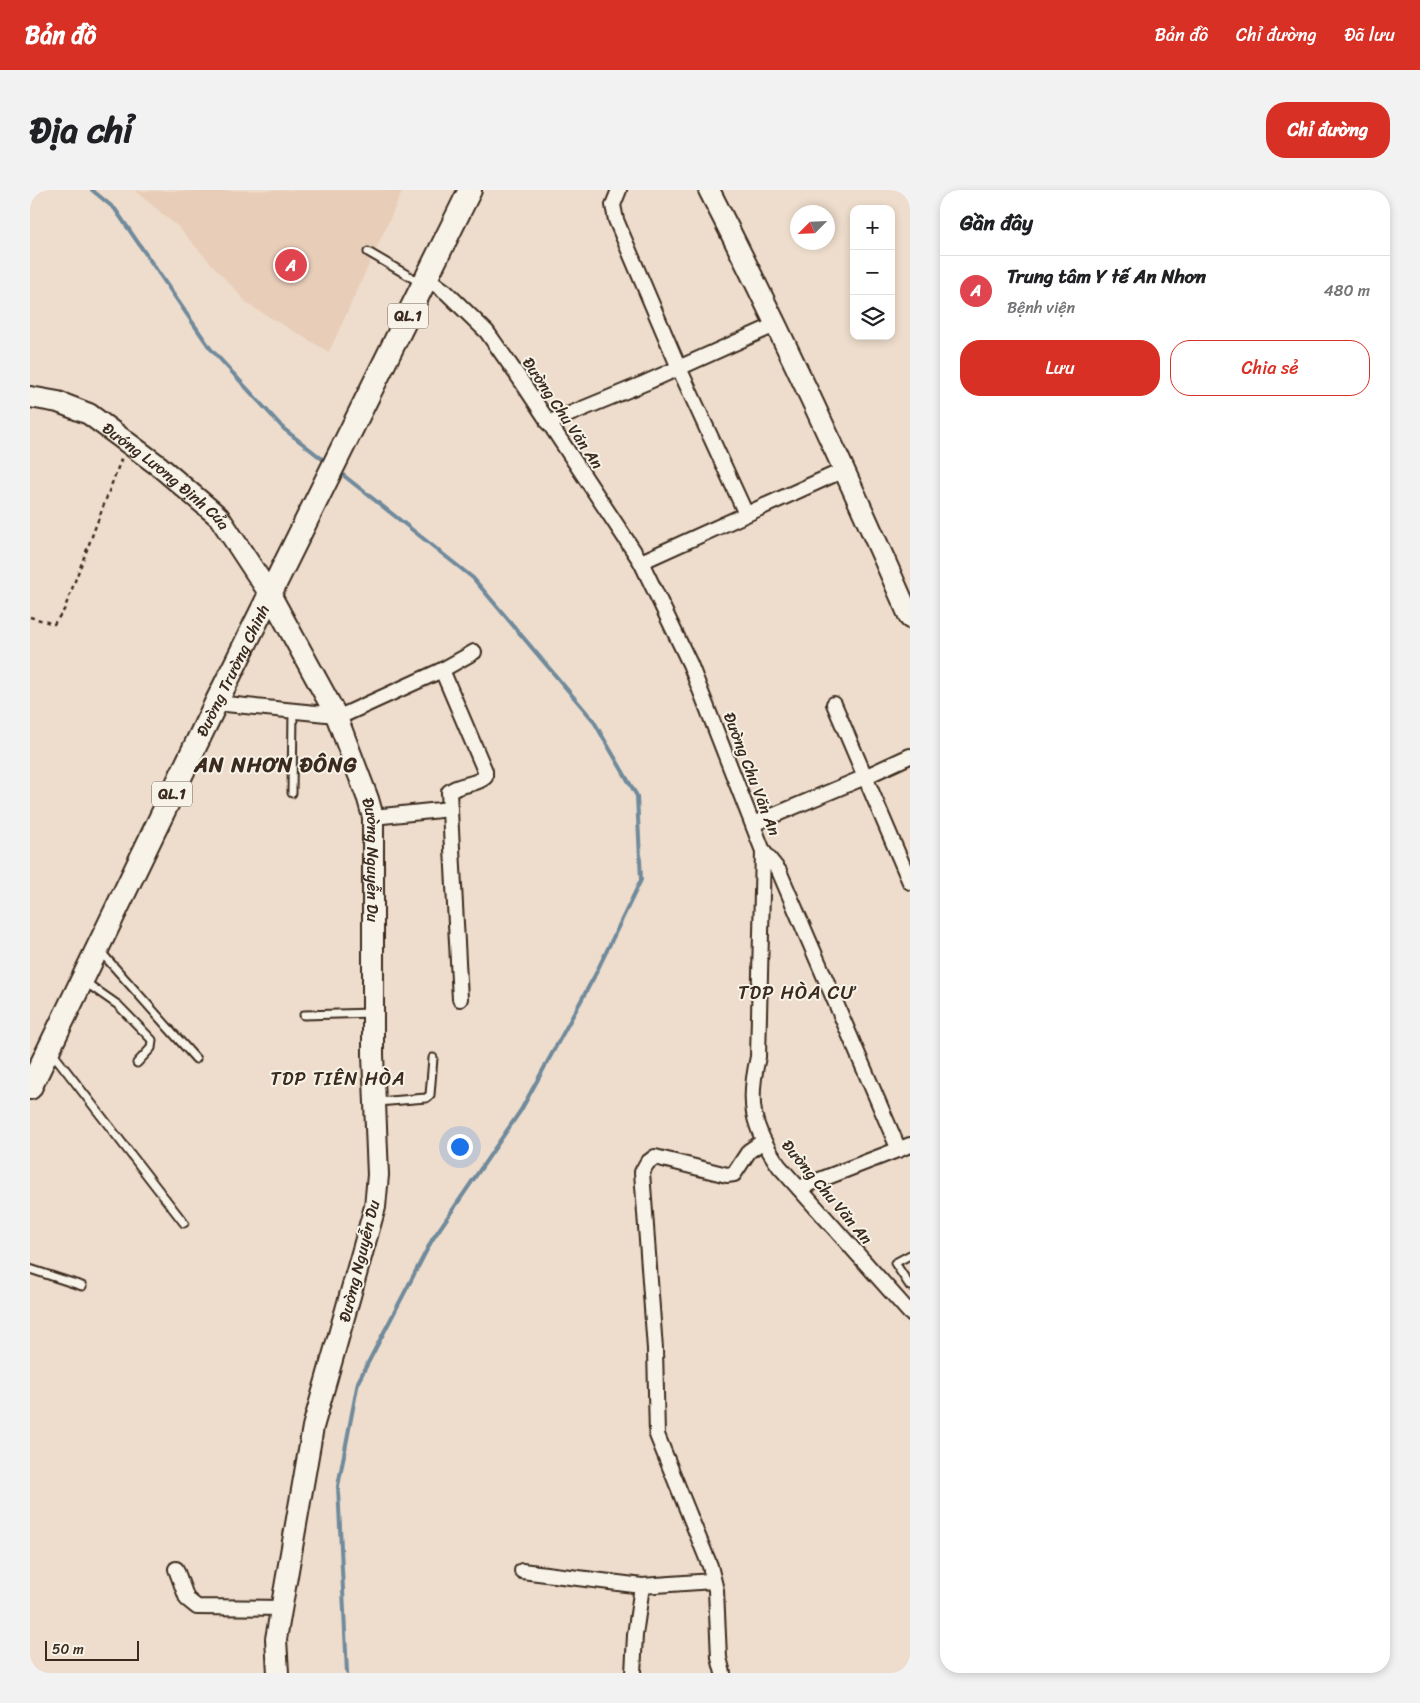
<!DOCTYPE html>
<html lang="vi">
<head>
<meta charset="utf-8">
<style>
  body { margin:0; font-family:Sriracha,sans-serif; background:#f2f2f2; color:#202124 }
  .controls { position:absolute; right:15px; top:15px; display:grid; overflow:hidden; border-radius:10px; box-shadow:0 2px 8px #0003 }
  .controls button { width:45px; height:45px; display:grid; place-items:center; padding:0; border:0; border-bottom:1px solid #e0e0e0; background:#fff; color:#202124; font:25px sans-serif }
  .compass { position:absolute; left:760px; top:15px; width:45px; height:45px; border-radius:50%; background:#fff; box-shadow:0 2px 8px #0003; rotate:246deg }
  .scale { position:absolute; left:15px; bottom:12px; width:94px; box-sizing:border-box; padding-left:5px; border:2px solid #3b2a1e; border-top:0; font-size:14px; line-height:18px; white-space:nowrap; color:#3b2a1e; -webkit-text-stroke:4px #f7f3e8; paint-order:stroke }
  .you { position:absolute; left:429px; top:956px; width:18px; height:18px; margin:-12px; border:4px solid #fff; border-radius:50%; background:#1a73e8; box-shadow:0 0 0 8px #1a73e833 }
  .badge { display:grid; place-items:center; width:32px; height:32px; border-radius:50%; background:#d93025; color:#fff; font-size:16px; font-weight:700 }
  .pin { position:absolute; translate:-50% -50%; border:2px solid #fff; box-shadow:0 1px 5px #0006 }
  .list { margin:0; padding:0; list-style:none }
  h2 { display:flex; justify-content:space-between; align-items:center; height:65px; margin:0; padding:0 20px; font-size:21px }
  h2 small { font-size:16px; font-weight:400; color:#757577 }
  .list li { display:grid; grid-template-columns:32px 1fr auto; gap:15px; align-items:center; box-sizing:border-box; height:70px; padding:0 20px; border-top:1px solid #e0e0e0 }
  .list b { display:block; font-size:19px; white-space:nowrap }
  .list p { margin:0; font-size:16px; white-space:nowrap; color:#757577 }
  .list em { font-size:16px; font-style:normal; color:#757577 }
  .actions { display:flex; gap:10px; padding:15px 20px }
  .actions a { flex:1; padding:11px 0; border:1px solid #d93025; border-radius:20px; text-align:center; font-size:18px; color:#d93025 }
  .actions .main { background:#d93025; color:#fff }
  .icon { flex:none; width:28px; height:28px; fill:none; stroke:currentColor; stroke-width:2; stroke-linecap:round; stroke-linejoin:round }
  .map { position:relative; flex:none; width:880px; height:1483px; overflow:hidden; border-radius:20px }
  header { display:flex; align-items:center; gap:30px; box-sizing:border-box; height:70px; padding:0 25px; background:#d93025; color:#fff }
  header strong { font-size:24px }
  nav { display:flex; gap:28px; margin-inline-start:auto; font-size:18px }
  .intro { display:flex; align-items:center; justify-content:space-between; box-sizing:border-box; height:120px; padding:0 30px }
  h1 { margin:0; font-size:35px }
  .button { padding:12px 22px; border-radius:20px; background:#d93025; color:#fff; font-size:18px; font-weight:700 }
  main { display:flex; gap:30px; padding:0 30px }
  aside { flex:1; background:#fff; border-radius:20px; box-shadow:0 2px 8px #0003 }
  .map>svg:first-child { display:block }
</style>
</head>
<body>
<header>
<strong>Bản đồ</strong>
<nav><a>Bản đồ</a><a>Chỉ đường</a><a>Đã lưu</a></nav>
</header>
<div class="intro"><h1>Địa chỉ</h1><a class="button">Chỉ đường</a></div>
<main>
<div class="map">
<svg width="880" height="1483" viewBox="0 0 880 1483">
  <rect width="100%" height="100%" fill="#edc"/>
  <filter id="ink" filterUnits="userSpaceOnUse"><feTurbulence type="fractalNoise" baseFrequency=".02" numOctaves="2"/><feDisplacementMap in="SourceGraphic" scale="10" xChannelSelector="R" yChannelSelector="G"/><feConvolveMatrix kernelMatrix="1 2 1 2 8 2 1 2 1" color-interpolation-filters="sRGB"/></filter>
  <g filter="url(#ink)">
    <path fill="#e8cdb9" d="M 373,0 L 299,162 L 219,115 L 147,36 L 105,1 Z"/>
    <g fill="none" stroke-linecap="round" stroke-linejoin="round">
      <g stroke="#6f8a9c" stroke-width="4">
        <path d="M 62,0 L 85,19 L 180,158 L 254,239 L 296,272"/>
        <path d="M 308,281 L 443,388 L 563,530 L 607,606 L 611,690 L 564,787 L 491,920 L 402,1050 L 328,1192 L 308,1296 L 317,1483"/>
      </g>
      <defs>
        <g id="lane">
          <path d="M 338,62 L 391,93"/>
          <path d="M 262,603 L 263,521"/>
          <path d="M 70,761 L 166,869"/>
          <path d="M 55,792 L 88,815 L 122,850 L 121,858 L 107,873"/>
          <path d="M 274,825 L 342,823"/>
          <path d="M 21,861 L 154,1033"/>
          <path d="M 348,912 L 396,908 L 400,905 L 403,868"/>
          <path d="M 880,1065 L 865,1073 L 880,1096"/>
          <path d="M 0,1079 L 52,1096"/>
        </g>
        <g id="street">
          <path d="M 589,0 L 583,15 L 586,30 L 649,178 L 716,324"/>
          <path d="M 397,88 L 416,102 L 457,142 L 490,189 L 611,372 L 660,474 L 733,661 L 728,867 C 717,913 722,937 749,976 L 880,1123"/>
          <path d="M 518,233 L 615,193 L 747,134"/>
          <path d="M 611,372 L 816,279"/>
          <path d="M 412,480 L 455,581 L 455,587 C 445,596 430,593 419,602 L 430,809"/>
          <path d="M 186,513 L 306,525"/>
          <path d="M 804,514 L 880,692"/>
          <path d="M 307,528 L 412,480 L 444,462"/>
          <path d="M 343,627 L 420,619"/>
          <path d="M 723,634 L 828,590 L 880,566"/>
          <path d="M 733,661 L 749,681 L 869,960"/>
          <path d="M 769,998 L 880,955"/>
          <path d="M 146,1379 L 157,1409 L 167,1417 L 252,1418"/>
          <path d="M 492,1381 L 612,1396 L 683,1391"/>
          <path d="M 603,1483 L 605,1445 L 612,1396"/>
          <path d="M 693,1483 L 689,1468 L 686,1400 L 680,1376 L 627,1245 L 625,1159 L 612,982 L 617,973 L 625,967 L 697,985 L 704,984 L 719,961 L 732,952"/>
        </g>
        <g id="secondary">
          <path d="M 679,0 C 751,141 817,283 880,428"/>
          <path id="s1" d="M 0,207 L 28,212 L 59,224 L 129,276 L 189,327 L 241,406 L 306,525 L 338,609 L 343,627 L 343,865 L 348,985 L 345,1017 L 283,1237 L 246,1449 L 248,1483"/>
        </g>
        <g id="primary">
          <path id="s2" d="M 0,898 L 186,513 L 440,0"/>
        </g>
      </defs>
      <use href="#lane" stroke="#3b2a1e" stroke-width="11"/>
      <use href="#street" stroke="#3b2a1e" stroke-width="18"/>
      <use href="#secondary" stroke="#3b2a1e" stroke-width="24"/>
      <use href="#primary" stroke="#3b2a1e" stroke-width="26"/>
      <path stroke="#3b2a1e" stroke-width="2.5" stroke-dasharray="4 4" stroke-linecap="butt" d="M 0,427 L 24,434 L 34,420 L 92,267"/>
      <use href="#lane" stroke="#f7f3e8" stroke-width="7"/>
      <use href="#street" stroke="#f7f3e8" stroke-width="14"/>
      <use href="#secondary" stroke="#f7f3e8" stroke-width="20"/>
      <use href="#primary" stroke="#f7f3e8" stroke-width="22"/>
    </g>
  </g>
  <g text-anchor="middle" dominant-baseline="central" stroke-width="4" stroke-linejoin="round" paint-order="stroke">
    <g fill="#f7f3e8" stroke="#73665b" stroke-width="1">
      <rect x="358" y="113.5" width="40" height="25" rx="4"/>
      <rect x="122" y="591.5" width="40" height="25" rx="4"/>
    </g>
    <g font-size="15" font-weight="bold" fill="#3b2a1e">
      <text x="378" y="126">QL.1</text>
      <text x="142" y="604">QL.1</text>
    </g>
    <g font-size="16" fill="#3b2a1e" stroke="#f7f3e8">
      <text transform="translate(533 223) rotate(56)">Đường Chu Văn An</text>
      <text stroke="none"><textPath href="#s1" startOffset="161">Đướng Lương Định Của</textPath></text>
      <text stroke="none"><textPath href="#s2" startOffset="464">Đường Trường Chinh</textPath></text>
      <text transform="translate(722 584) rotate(69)">Đường Chu Văn An</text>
      <text stroke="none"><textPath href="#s1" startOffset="609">Đường Nguyễn Du</textPath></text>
      <text transform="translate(797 1002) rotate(50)">Đường Chu Văn An</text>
      <text transform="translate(329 1071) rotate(-76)">Đường Nguyễn Du</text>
    </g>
    <g font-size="19" letter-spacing="1" fill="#3b2a1e" stroke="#f7f3e8">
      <text x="767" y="802">TDP HÒA CƯ</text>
      <text x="308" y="888">TDP TIÊN HÒA</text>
    </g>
    <g font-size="21" font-weight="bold" letter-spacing="1" fill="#3b2a1e" stroke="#f7f3e8">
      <text x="246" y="575">AN NHƠN ĐÔNG</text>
    </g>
  </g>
</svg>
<div class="controls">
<button>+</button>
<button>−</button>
<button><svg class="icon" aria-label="layers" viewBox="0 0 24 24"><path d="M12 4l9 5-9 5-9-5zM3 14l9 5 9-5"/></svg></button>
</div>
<svg class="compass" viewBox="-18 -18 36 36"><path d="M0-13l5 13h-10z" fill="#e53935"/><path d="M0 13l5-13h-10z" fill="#757577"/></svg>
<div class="scale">50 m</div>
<div class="you"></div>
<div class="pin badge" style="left:261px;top:75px;background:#e0444e">A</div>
</div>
<aside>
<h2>Gần đây<small></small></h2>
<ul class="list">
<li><span class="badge" style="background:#e0444e">A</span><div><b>Trung tâm Y tế An Nhơn</b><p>Bệnh viện</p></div><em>480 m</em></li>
</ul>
<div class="actions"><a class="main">Lưu</a><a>Chia sẻ</a></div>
</aside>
</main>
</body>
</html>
